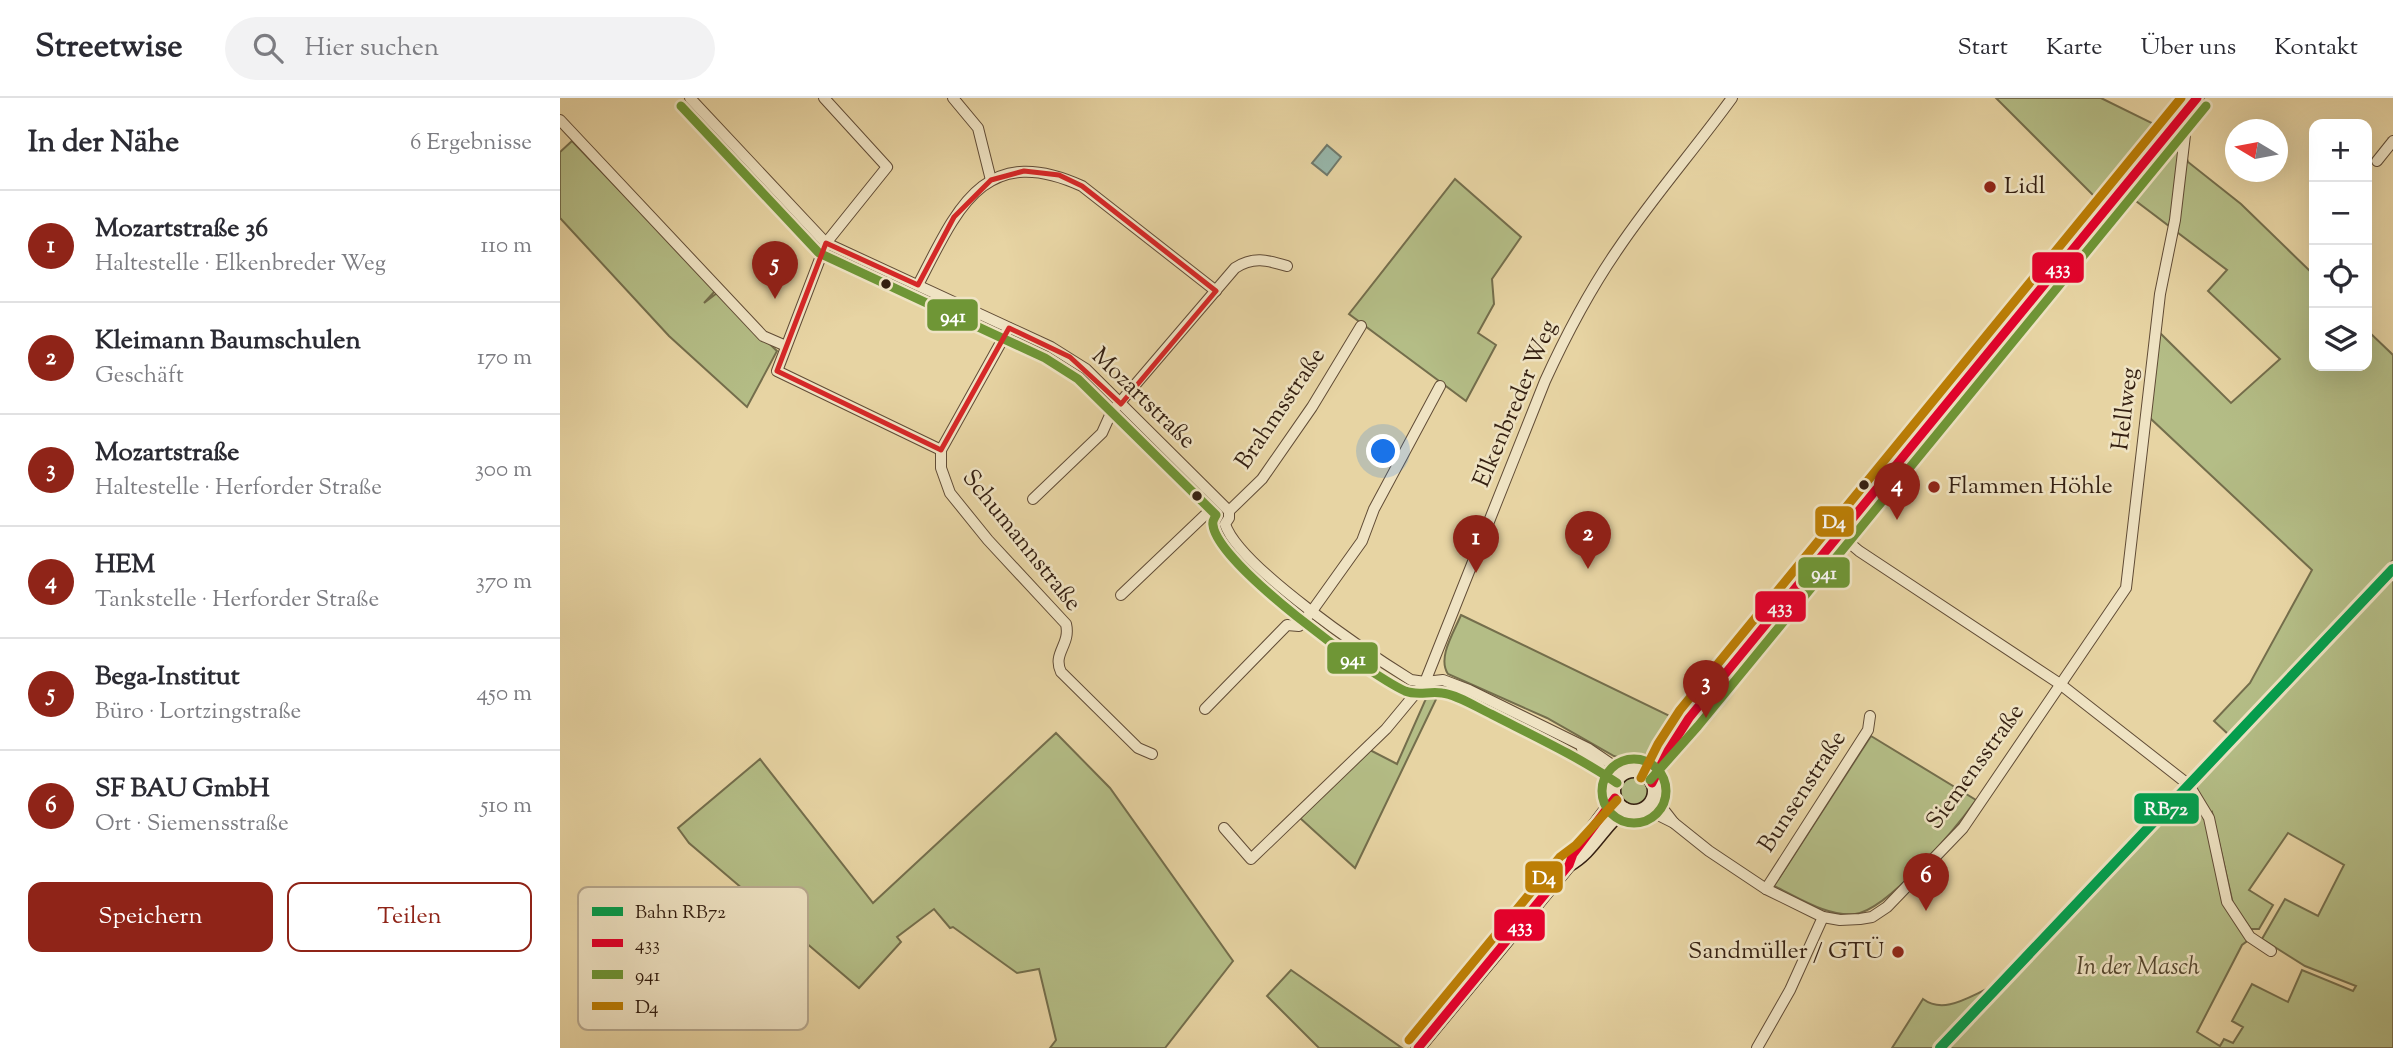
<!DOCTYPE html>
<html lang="de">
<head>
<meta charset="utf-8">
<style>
  body { margin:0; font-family:"Sorts Mill Goudy",serif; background:#f2f2f3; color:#2b2b33 }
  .controls { position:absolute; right:21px; top:21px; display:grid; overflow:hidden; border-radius:14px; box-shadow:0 7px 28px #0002 }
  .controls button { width:63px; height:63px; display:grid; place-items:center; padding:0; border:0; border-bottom:2px solid #e1e1e2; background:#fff; color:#2b2b33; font:35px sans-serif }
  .compass { position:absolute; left:1665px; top:21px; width:63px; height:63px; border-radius:50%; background:#fff; box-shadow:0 7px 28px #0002; rotate:280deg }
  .you { position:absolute; left:824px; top:354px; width:24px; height:24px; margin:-18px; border:5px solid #fff; border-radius:50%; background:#1a73e8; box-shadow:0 0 0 10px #1a73e833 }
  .badge { display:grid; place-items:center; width:46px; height:46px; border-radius:50%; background:#8f2418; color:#fff; font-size:23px; font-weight:700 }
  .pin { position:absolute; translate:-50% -58px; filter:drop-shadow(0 2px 4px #0008) }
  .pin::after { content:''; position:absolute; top:37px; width:24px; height:21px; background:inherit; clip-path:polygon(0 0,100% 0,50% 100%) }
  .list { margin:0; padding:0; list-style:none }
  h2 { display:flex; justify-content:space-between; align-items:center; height:91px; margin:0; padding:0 28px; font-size:30px }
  h2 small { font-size:23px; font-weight:400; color:#7c7c81 }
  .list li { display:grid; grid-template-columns:46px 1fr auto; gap:21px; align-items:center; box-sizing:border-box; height:112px; padding:0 28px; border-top:2px solid #e1e1e2 }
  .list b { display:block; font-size:26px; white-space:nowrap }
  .list p { margin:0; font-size:23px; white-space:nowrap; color:#7c7c81 }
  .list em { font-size:23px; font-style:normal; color:#7c7c81 }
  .actions { display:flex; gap:14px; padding:21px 28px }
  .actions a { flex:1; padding:16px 0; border:2px solid #8f2418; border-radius:14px; text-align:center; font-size:24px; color:#8f2418 }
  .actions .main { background:#8f2418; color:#fff }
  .icon { flex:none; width:38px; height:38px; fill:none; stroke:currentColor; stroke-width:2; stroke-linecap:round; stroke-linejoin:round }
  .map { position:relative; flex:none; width:1833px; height:950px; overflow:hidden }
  header { display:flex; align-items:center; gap:42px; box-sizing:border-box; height:98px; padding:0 35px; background:#fff; border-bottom:2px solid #e1e1e2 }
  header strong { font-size:33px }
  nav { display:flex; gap:38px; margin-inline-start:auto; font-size:24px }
  .search { width:490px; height:63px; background:#f2f2f3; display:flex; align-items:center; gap:18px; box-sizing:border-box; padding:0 24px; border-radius:38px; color:#7c7c81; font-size:26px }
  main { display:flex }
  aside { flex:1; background:#fff }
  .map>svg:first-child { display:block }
</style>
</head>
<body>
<header>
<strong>Streetwise</strong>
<div class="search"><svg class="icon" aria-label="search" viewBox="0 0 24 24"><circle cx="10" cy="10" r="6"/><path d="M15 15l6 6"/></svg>Hier suchen</div>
<nav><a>Start</a><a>Karte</a><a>Über uns</a><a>Kontakt</a></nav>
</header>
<main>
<aside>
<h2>In der Nähe<small>6 Ergebnisse</small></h2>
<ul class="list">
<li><span class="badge">1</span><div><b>Mozartstraße 36</b><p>Haltestelle · Elkenbreder Weg</p></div><em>110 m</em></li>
<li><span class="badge">2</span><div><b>Kleimann Baumschulen</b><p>Geschäft</p></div><em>170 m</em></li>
<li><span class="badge">3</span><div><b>Mozartstraße</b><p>Haltestelle · Herforder Straße</p></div><em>300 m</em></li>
<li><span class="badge">4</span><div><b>HEM</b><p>Tankstelle · Herforder Straße</p></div><em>370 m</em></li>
<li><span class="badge">5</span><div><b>Bega-Institut</b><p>Büro · Lortzingstraße</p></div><em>450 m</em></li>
<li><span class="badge">6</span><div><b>SF BAU GmbH</b><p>Ort · Siemensstraße</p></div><em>510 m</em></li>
</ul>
<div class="actions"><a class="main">Speichern</a><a>Teilen</a></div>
</aside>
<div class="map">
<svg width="1833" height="950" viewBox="0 0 1833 950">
  <rect width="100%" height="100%" fill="#e7d4a3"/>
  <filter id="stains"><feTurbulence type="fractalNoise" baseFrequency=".00286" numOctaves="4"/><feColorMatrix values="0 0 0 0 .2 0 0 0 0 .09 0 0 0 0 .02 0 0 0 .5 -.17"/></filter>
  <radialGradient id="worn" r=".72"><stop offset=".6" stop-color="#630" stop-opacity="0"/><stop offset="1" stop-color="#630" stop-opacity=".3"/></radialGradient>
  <g fill="#b4bd86" stroke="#746e4c" stroke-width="2" fill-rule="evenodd">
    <path d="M 1436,0 L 1541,0 L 1600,29 L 1538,102 Z"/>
    <path d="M 1620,39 L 1628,64 L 1681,106 L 1754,177 L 1754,268 L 1807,268 L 1807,232 L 1833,257 L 1833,462 L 1668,636 L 1654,623 L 1690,585 L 1752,472 L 1590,320 L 1600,235 L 1671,305 L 1720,261 L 1648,193 L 1667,172 L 1572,100 Z"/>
    <path d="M 12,43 L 156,192 L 144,205 L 157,195 L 217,253 L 187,309 L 109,238 L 0,120 L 0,54 Z"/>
    <path d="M 895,81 L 961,139 L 932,181 L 934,206 L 918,235 L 936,247 L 906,303 L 789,216 Z"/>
    <path d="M 1833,481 L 1833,950 L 1332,950 L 1363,901 C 1383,916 1407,900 1427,891 L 1403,917 L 1414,924 L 1676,644 ZM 1652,714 L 1673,806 L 1691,831 L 1699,831 L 1713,807 L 1689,792 L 1728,735 L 1784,767 L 1758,818 L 1725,801 L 1702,841 L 1745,868 L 1796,888 L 1793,893 L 1742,872 L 1728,904 L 1692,886 L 1672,923 L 1683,929 L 1673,945 L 1664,941 L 1660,948 L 1637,934 L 1682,847 L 1690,841 L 1666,807 L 1646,719 Z"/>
    <path d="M 901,517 L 1116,621 L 1081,662 L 1071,663 L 1054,658 L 987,620 L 888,576 C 877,560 894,534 901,517 Z"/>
    <path d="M 880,593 L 795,770 L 740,720 L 810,652 L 837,666 L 868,596 Z"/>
    <path d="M 496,635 L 550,690 L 673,863 L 605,950 L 490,950 L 496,942 L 479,871 L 457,875 L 393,829 L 390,830 L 374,811 L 337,839 L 341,844 L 299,890 L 129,745 L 118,730 L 200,661 L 313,805 Z"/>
    <path d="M 1311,638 L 1416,702 C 1396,730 1328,812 1295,816 C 1267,819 1238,799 1214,788 Z"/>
    <circle cx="1074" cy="693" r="14"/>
    <path d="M 731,872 L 842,950 L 759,950 L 707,898 Z"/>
  </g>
  <path fill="#97b7ab" stroke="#6f7a6d" stroke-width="2" d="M 767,47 L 781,59 L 767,77 L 752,65 Z"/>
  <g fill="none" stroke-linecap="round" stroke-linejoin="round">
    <defs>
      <g id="street">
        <path d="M 130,0 L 266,145 L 491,249 L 526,271 L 669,413 L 669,420 L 665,426 C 679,469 809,556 851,582 L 865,584 L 883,582 L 909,592 L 1029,651 L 1064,675"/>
        <path d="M 264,0 L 327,69 L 266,145 L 217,273 L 381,352"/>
        <path d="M 393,0 L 418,30 L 431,82"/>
        <path d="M 0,22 L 203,238 L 226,248"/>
        <path d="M 1817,63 L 1833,43"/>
        <path d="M 358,187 C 397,112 423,43 522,88 L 656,193"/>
        <path d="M 449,230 L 381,352 L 381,370 L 390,395 L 428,442 L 506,526 C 511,547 492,555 501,574 L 578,650 L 592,656"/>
        <path d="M 473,401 L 542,335 L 551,315 L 675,170 C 693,158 707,162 727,168"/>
        <path d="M 669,413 L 702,381 L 752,309 L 801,228"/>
        <path d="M 1279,436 L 1299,453 L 1500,586 L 1629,687 L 1649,720 L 1667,804 L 1690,839 L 1711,853"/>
        <path d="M 561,497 L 645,417 L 651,417"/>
        <path d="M 645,611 L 727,527 L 739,528 L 752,513 L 802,443 L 814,411 L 880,288"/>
        <path d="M 1022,651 L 1055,686"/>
        <path d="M 1093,698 L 1114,725"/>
        <path d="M 1084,710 L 1114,725 L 1149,753 L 1206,791 L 1263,819 L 1280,822 L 1300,821 L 1312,819 L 1327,809 L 1403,730 L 1566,490 L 1600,196 L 1615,122 L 1625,37 L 1616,25"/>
        <path d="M 664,730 L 691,761 L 826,631 L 865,584 L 985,283 C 1006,237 1029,193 1058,151 C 1093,99 1135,51 1172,0"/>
        <path d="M 1206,791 L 1308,632 L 1310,618"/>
        <path d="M 1197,950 L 1230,892 L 1263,819"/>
      </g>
      <g id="secondary">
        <circle cx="1074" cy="693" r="20"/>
        <path d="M 1081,674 L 1129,620 L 1637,0"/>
        <path d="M 1092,685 L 1113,647"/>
        <path d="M 1009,767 C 1032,755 1044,727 1065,711"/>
        <path d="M 858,950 L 1009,767 L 1013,756 L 1055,700"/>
      </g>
    </defs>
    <use href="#street" stroke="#614c36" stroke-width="12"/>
    <use href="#secondary" stroke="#341f11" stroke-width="15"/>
    <use href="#street" stroke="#efe3c3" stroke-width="10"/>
    <use href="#secondary" stroke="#efe3c3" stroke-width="12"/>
    <defs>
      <g id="bus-1">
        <path d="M 1092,685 L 1108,653 L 1129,620 L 1637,0"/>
        <path d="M 858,950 L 1009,767 L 1013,756 L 1055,700"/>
      </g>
      <g id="bus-2">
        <path d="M 121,8 L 259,155 L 485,260 L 518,281 L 656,417 C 654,421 652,423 653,427 C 657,466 808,576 845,593 C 857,598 869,593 882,595 C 898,597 916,609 931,616 C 974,638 1017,658 1057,685"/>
        <circle cx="1074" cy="693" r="32"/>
        <path d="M 1090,682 L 1138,628 L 1646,8"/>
      </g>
      <g id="bus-3">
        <path d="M 1081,680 L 1098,646 L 1120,612 L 1621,0"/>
        <path d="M 849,942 L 1000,759 L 1016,747 L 1057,702"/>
      </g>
    </defs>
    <use href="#bus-1" stroke="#efe3c3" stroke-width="14"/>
    <use href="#bus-2" stroke="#efe3c3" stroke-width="14"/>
    <use href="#bus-3" stroke="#efe3c3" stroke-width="14"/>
    <use href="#bus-1" stroke="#e4002b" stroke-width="9"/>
    <use href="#bus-2" stroke="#6f9636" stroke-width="9"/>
    <use href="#bus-3" stroke="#bc7e05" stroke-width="9"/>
    <defs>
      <path id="rail-1" d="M 1380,950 L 1833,471"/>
    </defs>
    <use href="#rail-1" stroke="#efe3c3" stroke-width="16"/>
    <use href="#rail-1" stroke="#039f4e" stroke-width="10"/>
  </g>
  <path fill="none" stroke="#d62828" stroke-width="5" stroke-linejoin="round" d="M 464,73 L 499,77 L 522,88 L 656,193 L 561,306 L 510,259 L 449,230 L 381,352 L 217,273 L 266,145 L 358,187 L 394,119 L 431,82 Z"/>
  <g fill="#8f2418" stroke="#efe3c3" stroke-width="2.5">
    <circle cx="1430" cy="89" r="7"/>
    <circle cx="1374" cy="389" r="7"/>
    <circle cx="1338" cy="854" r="7"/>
  </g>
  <g fill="#341f11" stroke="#efe3c3" stroke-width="2.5">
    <circle cx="326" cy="186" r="6"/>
    <circle cx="1304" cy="387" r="6"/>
    <circle cx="637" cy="398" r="6"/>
  </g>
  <g text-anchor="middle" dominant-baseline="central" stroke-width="5" stroke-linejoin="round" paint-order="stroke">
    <g font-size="24" fill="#341f11" stroke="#efe3c3" text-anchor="start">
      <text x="1444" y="89">Lidl</text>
      <text x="1388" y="389">Flammen Höhle</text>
      <text x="1324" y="854" text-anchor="end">Sandmüller / GTÜ</text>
    </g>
    <g font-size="24" fill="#341f11" stroke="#efe3c3">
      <text transform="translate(583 301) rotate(44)">Mozartstraße</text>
      <text transform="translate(956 306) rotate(-67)">Elkenbreder Weg</text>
      <text transform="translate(721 311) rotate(-56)">Brahmsstraße</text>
      <text transform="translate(1566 311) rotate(-83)">Hellweg</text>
      <text transform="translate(461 443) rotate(51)">Schumannstraße</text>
      <text transform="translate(1416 669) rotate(-54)">Siemensstraße</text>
      <text transform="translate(1243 694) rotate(-57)">Bunsenstraße</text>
    </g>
    <g font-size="24" font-style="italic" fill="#54462e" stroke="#efe3c3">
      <text x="1578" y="870">In der Masch</text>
    </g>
  </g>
  <rect x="18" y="789" width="230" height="143" rx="10" fill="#efe3c3" stroke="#b7a88e" stroke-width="2"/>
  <rect x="32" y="809" width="31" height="9" fill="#039f4e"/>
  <rect x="32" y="841" width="31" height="8" fill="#e4002b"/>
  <rect x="32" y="872" width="31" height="9" fill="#6f9636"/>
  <rect x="32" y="904" width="31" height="8" fill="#bc7e05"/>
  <g font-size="19" fill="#341f11">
    <text x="75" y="820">Bahn RB72</text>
    <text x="75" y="852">433</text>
    <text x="75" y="883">941</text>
    <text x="75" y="915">D4</text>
  </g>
  <g stroke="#efe3c3" stroke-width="2.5">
    <rect x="1471" y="153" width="54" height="33" rx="7" fill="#e4002b"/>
    <rect x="366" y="200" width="53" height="34" rx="7" fill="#6f9636"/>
    <rect x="1254" y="407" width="41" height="33" rx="7" fill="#bc7e05"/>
    <rect x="1237" y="458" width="54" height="33" rx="7" fill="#6f9636"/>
    <rect x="1194" y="492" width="53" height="33" rx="7" fill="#e4002b"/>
    <rect x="766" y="543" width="53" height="34" rx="7" fill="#6f9636"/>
    <rect x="1573" y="694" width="67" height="33" rx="7" fill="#039f4e"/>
    <rect x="964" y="762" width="40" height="34" rx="7" fill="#bc7e05"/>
    <rect x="933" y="810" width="53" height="34" rx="7" fill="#e4002b"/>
  </g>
  <g font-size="19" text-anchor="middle" font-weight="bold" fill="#fff">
    <text x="1498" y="176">433</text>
    <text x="393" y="224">941</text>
    <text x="1274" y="430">D4</text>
    <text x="1264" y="481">941</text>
    <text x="1220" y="515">433</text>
    <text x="793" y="567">941</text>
    <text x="1606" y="717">RB72</text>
    <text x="984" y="786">D4</text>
    <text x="960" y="834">433</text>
  </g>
  <rect width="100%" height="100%" filter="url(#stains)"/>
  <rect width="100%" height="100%" fill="url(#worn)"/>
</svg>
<div class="controls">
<button>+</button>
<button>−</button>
<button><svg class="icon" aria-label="locate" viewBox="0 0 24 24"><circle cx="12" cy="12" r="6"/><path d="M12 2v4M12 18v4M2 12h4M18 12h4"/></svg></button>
<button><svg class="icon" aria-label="layers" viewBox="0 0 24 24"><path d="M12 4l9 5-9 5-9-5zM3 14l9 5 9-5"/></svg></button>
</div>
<svg class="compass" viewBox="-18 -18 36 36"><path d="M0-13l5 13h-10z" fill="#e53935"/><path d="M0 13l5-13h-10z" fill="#7c7c81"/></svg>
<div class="you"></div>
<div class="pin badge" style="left:916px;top:475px">1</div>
<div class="pin badge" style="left:1028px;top:471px">2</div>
<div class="pin badge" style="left:1146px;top:620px">3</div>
<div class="pin badge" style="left:1337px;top:422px">4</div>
<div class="pin badge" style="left:215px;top:201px">5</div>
<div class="pin badge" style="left:1366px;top:813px">6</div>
</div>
</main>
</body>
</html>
